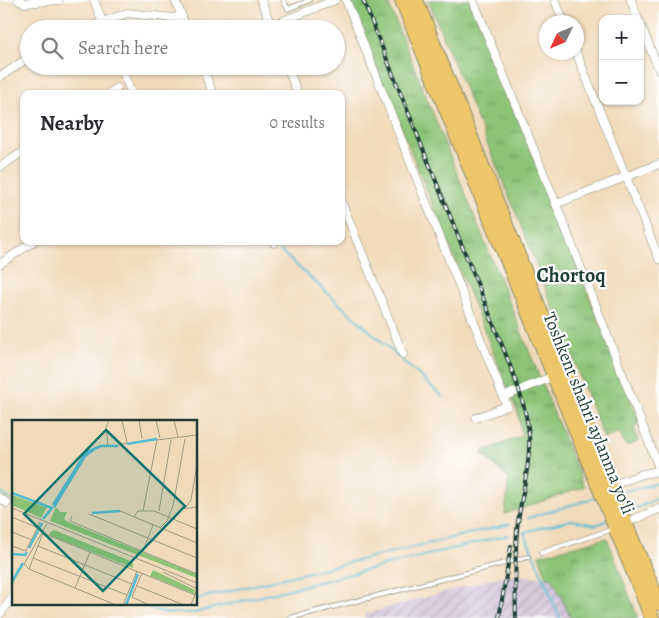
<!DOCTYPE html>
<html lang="en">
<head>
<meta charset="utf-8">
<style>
  body { margin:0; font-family:Alegreya,serif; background:#f7f7f7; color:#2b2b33 }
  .controls { position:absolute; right:15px; top:15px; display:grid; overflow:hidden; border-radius:10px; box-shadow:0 1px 4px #0004 }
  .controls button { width:45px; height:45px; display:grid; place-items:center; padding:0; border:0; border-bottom:1px solid #e1e1e2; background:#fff; color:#2b2b33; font:25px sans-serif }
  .compass { position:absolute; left:539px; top:15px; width:45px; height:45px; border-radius:50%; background:#fff; box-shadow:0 1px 4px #0004; rotate:226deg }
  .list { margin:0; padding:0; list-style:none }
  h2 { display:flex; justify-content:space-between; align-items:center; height:65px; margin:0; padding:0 20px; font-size:21px }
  h2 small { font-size:16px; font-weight:400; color:#7c7c81 }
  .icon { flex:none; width:28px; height:28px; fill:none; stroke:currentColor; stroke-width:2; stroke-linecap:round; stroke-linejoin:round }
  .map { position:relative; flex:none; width:659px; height:618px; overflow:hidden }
  .search { position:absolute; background:#fff; box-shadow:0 1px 4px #0004; left:20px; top:20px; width:325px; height:55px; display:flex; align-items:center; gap:12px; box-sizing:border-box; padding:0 18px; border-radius:28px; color:#7c7c81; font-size:19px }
  .panel { position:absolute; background:#fff; box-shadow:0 1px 4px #0004; left:20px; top:90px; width:325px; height:155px; border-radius:10px }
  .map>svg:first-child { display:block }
</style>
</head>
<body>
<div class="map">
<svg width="659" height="618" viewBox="0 0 659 618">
  <defs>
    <pattern id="industrial-furrows" width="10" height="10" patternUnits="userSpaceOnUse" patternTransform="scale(1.25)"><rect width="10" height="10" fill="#ccbed4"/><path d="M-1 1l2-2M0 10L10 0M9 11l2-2" fill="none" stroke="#a59cad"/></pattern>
    <pattern id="grass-tufts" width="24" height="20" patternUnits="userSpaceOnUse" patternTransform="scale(1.25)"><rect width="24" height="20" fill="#8cc376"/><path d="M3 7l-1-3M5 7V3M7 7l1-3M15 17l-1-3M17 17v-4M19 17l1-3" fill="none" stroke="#72a062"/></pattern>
  </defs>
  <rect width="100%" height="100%" fill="#fff"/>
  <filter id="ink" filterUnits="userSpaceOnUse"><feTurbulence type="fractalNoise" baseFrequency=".02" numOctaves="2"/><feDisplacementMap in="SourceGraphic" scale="10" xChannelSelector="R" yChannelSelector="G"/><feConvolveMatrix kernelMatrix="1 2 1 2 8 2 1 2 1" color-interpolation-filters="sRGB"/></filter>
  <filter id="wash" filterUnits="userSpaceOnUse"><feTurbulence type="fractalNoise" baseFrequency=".0096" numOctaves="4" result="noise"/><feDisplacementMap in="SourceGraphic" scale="20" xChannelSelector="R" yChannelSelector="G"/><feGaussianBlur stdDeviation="1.12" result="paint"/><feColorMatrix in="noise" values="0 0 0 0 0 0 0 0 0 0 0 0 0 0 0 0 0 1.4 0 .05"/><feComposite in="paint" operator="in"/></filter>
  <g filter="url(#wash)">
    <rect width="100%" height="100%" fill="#f1daba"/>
    <path fill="url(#industrial-furrows)" d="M 506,575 L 552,578 L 571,618 L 365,618 L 365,614 Z"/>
    <g fill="url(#grass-tufts)" stroke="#568055">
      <path d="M 349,0 L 387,0 L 584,487 L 505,514 L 509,479 L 482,454 L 484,451 L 522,436 L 518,413 Z"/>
      <path d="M 428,0 L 470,0 L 640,423 L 634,427 L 638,442 L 626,446 L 619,432 L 604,439 L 520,223 Z"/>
      <path d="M 607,538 L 638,618 L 571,618 L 552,578 L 547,577 L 539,555 Z"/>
    </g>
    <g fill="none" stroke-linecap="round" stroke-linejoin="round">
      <g stroke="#54bbd2" stroke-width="2">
        <path d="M 275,246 L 443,397"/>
        <path d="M 0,492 L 14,502"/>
        <path d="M 620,492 L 659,483"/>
        <path d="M 626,513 L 659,498"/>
        <path d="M 528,518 L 598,497"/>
        <path d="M 196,599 L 510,524"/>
        <path d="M 138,604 L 164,613 L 194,613 L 508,535"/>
        <path d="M 560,618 L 524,532 L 571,520 L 596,525 L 608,520"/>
      </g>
    </g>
  </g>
  <g filter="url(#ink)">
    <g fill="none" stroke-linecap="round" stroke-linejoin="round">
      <defs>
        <g id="lane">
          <path d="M 283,0 L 288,9 L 310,0"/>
          <path d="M 541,553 L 613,529"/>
          <path d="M 290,618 L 528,557"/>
        </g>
        <g id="street">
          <path d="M 18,0 L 25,3 L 59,0"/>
          <path d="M 94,0 L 105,29"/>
          <path d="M 175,0 L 187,29"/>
          <path d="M 261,0 L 272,28"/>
          <path d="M 346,0 L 507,406 L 476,418"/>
          <path d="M 473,0 L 556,204 L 659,468"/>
          <path d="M 555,0 L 564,22"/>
          <path d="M 631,0 L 638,19"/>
          <path d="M 640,23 L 659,70"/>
          <path d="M 84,29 L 127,13 L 174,18 L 182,16"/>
          <path d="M 263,29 L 335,0"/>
          <path d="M 576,52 L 659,259"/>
          <path d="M 120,66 L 132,94"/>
          <path d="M 202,66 L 213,94"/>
          <path d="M 287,66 L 298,94"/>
          <path d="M 0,77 L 29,57"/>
          <path d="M 109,94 L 117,88"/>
          <path d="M 0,167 L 24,151"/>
          <path d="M 341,201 L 403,354"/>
          <path d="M 556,204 L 659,164"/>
          <path d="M 273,241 L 274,243"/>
          <path d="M 0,264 L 34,241"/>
          <path d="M 503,397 L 554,376"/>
          <path d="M 610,486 L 643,474 L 659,471"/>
          <path d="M 0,498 L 7,503"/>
          <path d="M 625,523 L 659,509"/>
          <path d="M 0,614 L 14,596"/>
        </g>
        <g id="highway">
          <path d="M 402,0 L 652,618"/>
          <path d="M 416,0 L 623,518 L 659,603"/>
        </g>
      </defs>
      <use href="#lane" stroke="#888c77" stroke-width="5.5"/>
      <use href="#street" stroke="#888c77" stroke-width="9"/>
      <use href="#highway" stroke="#888c77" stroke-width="16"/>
      <path stroke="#888c77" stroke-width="1" stroke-dasharray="1 4" stroke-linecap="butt" d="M 495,354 L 523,343"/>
      <use href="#lane" stroke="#fff" stroke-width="4"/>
      <use href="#street" stroke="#fff" stroke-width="8"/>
      <use href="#highway" stroke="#ecc669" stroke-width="14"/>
      <defs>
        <g id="rail">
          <path d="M 363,0 L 504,350 C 515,378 526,405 529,435 C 531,466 520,499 517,530 C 515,559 515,589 516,618"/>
          <path d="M 499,618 L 511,546"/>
        </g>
      </defs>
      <use href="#rail" stroke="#1f3d34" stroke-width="4"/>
      <use href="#rail" stroke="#fff" stroke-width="2" stroke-dasharray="5.5" stroke-linecap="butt"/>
    </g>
  </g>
  <g text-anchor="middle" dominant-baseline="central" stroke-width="4.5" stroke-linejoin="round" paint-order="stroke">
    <g font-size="18" fill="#1f3d34" stroke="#fff">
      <text transform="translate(589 413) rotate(68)">Toshkent shahri aylanma yoʻli</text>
    </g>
    <g font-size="20" font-weight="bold" fill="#1f3d34" stroke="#fff">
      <text x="571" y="275">Chortoq</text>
    </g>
  </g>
  <g transform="translate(12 420)">
    <rect width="185" height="185" fill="#f1daba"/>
    <path d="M 0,75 L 30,86 L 35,87 L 29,98 L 0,85 ZM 44,87 L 48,92 L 55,92 L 52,99 L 56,102 L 185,154 L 185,158 L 38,101 ZM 42,110 L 121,142 L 121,148 L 39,116 L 37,114 ZM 141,150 L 183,170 L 182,174 L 138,156 Z" fill="#8cc376"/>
    <path fill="none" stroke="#54bbd2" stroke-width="2.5" d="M 115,24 L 145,19M 0,73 L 40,88 L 31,99M 41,85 L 74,32 L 89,26 L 106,26M 42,87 L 73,36 L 84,28M 80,93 L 108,91M 17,128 L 30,103M 0,134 L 13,135 L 15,132M 0,162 L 11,143M 114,185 L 126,154"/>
    <path fill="none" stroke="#9d9b84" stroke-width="1" d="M 127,0 L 130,19M 144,0 L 148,18M 162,0 L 166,17M 96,25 L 94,7 L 97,0M 107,25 L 115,23 L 110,0M 0,88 L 185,163M 173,88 L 179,80 L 185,45M 108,91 L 185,123M 131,91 L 145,20 L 185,15M 147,91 L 159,20M 77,94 L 185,138M 60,96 L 58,101 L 185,154M 0,97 L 26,108M 122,97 L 126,91 L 142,91 L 185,109M 162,99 L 169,89 L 185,87M 148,108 L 155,101 L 161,86 L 173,19M 0,112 L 20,120M 0,126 L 14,131 L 28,102M 26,126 L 120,164M 131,131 L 141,105M 21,138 L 115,175M 17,149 L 12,144 L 35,104M 151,152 L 185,169M 130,153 L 120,177 L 137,185M 125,166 L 172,185M 63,168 L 78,132M 104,185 L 17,149 L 31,113 L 183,175M 111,185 L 125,151M 179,185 L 185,169"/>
    <path fill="#0f766e" fill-opacity="0.15" stroke="#0f766e" stroke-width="2.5" d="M 94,10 L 173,86 L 91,171 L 12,94 Z"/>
    <rect width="185" height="185" fill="none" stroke="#1f3d34" stroke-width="2.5"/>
  </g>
</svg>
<div class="controls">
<button>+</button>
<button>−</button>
</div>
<svg class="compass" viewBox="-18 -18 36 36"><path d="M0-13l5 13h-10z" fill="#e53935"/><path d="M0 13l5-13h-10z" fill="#7c7c81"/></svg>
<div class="search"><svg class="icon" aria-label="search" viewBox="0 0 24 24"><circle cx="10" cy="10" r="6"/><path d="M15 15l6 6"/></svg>Search here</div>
<section class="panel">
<h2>Nearby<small>0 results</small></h2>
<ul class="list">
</ul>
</section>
</div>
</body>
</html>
